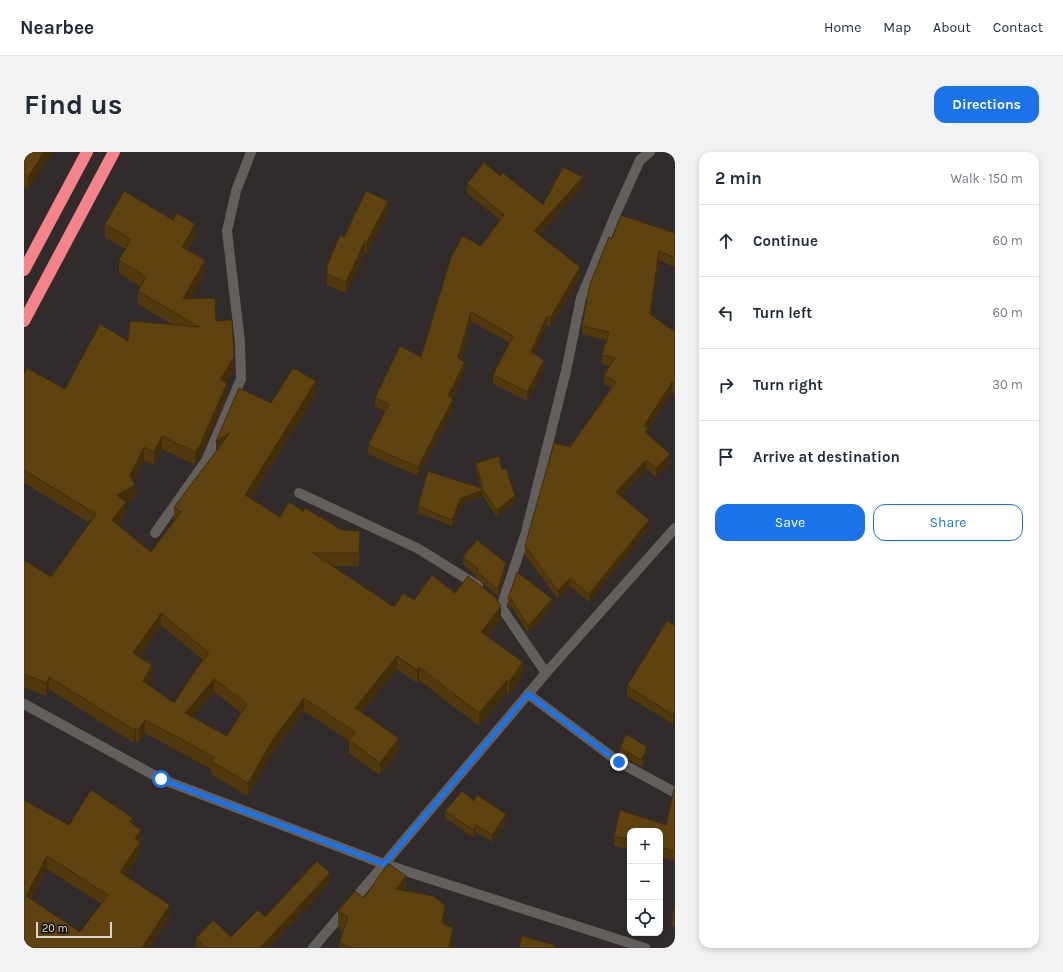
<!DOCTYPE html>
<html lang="en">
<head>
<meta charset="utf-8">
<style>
  body { margin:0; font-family:Karla,sans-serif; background:#f2f2f3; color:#1f2937 }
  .controls { position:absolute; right:12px; bottom:12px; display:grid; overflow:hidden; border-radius:8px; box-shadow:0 2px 6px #0003 }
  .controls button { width:36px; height:36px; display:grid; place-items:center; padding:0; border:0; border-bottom:1px solid #e0e1e3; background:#fff; color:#1f2937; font:20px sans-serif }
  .scale { position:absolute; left:12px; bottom:10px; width:76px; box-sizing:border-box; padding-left:4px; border:2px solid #d8d5d4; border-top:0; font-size:11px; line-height:14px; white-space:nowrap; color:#d8d5d4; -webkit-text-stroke:3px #171514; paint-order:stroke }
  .stop { position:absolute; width:12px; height:12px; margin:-9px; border:3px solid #1a73e8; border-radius:50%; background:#fff }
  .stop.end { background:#1a73e8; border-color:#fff; box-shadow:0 1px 4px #0008 }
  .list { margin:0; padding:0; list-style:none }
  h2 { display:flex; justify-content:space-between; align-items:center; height:52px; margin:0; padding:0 16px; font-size:17px }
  h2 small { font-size:13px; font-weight:400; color:#747a83 }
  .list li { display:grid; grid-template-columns:26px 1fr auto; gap:12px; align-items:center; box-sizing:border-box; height:72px; padding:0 16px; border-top:1px solid #e0e1e3 }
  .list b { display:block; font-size:15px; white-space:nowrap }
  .list em { font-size:13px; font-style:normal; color:#747a83 }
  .actions { display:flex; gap:8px; padding:12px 16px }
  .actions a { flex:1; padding:9px 0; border:1px solid #1a73e8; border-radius:12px; text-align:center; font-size:14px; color:#1a73e8 }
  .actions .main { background:#1a73e8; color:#fff }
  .icon { flex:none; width:22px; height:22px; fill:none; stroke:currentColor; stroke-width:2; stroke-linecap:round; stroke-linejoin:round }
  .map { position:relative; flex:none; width:651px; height:796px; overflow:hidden; border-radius:12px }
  header { display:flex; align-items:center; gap:24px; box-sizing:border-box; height:56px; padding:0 20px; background:#fff; border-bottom:1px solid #e0e1e3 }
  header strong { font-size:19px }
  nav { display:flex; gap:22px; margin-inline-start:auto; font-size:14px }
  .intro { display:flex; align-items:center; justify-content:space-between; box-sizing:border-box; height:96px; padding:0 24px }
  h1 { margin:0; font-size:28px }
  .button { padding:10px 18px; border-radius:12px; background:#1a73e8; color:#fff; font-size:14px; font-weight:700 }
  main { display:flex; gap:24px; padding:0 24px }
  aside { flex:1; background:#fff; border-radius:12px; box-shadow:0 2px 6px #0003 }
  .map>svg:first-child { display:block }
</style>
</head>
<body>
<header>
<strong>Nearbee</strong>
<nav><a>Home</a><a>Map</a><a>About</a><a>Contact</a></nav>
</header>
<div class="intro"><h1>Find us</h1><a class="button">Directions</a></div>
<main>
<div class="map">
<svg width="651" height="796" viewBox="0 0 651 796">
  <rect width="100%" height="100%" fill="#312c2b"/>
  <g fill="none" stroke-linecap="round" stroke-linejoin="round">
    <g stroke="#635f5c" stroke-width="10">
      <path d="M 275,341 L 395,397 L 454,434"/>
      <path d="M 131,381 L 182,309 L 217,227 L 216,190 L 203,79 L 212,39 L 227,0"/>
      <path d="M 522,521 L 477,455 L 502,380 L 542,219 L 557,146 L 593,59 L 616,8 L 626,0"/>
      <path d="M 504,542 L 595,610 L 650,640"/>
      <path d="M 0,552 L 137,627 L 360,712 L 621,796"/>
      <path d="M 289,796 L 522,521 L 651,376"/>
    </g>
    <g stroke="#f6828a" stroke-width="12">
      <path d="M 0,118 L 63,0"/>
      <path d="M 0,169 L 90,0"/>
    </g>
  </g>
  <g fill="#51390d" fill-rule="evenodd">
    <path d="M 0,0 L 29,0 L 4,37 L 0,35 Z"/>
    <path d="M 476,24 L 519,53 L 559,34 L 515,83 L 556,124 L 526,175 L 523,173 L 510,202 L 520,216 L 503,249 L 469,232 L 469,223 L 486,191 L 447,169 L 437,207 L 441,219 L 428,246 L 429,256 L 394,324 L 344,302 L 344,293 L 361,260 L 351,254 L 351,246 L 397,205 L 457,94 L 476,68 L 443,41 L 443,32 Z"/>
    <path d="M 364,60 L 343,101 L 341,100 L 322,141 L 303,133 L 303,114 L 320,85 Z"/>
    <path d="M 81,72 L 171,85 L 164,98 L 181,121 L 166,147 L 192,169 L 210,218 L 202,231 L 203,244 L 176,306 L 171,313 L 138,297 L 130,313 L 120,308 L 109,329 L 111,346 L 102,351 L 102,363 L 94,373 L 127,400 L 151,369 L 150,368 L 150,355 L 247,251 L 292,242 L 227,346 L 256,365 L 279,359 L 336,392 L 335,414 L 308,414 L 370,455 L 390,448 L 431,441 L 477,467 L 463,485 L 499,523 L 485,543 L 483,541 L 455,574 L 395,528 L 393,531 L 373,517 L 337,561 L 375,599 L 356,623 L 325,601 L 325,589 L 280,559 L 248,602 L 224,644 L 187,622 L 187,617 L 121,581 L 115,590 L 112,589 L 110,591 L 25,537 L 22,544 L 0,535 L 0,408 L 27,425 L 66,371 L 0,331 L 0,222 L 41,237 L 104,189 L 149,173 L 114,152 L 114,139 L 117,135 L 95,121 L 95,108 L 101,97 L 81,85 ZM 137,473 L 179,508 L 150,551 L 124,533 L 128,526 L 115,505 ZM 190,540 L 217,561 L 203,584 L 168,565 Z"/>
    <path d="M 651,81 L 651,115 L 635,108 L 627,163 L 651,180 L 651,244 L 648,239 L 624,277 L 624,283 L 646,311 L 632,325 L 622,317 L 596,344 L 625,376 L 565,450 L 546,434 L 534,447 L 501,403 L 501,394 L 546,295 L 587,236 L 580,232 L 580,223 L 586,214 L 578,212 L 578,203 L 582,188 L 558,182 L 558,174 L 588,87 Z"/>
    <path d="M 452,311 L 478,318 L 491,351 L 473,365 L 459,344 L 437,353 L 428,374 L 394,361 L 394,354 L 457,336 L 452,318 Z"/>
    <path d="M 439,405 L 482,418 L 474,444 L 452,426 L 452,423 L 439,412 Z"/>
    <path d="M 484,447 L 528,454 L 504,481 L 487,454 L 486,456 L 484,454 Z"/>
    <path d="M 651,474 L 649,572 L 603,544 L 603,534 Z"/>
    <path d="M 596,596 L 623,602 L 618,615 L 596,603 Z"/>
    <path d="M 651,636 L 651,709 L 636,705 L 636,679 L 606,679 L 606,698 L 590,694 L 590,684 L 596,658 L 642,673 L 650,637 Z"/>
    <path d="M 0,648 L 45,673 L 109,672 L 117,690 L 116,692 L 116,702 L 101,724 L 146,765 L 0,796 ZM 23,717 L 78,752 L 56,780 L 6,747 Z"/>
    <path d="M 450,649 L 482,669 L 468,690 L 452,680 L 449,685 L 421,666 L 421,659 Z"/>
    <path d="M 306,730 L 245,796 L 172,796 L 172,786 L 207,785 L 241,765 Z"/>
    <path d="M 382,739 L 421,771 L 421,773 L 429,793 L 429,796 L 315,796 L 315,791 L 319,780 L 314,776 L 314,759 L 340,746 Z"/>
    <path d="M 651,753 L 651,775 L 648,774 L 648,764 Z"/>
  </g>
  <g fill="#422e0a">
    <path d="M 20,0 L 29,0 L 4,37 L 4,25 Z"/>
    <path d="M 559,25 L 559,34 L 510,88 L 510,79 Z"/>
    <path d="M 364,49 L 364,60 L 343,101 L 343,90 Z"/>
    <path d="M 171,72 L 171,85 L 158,107 L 158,95 Z"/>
    <path d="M 341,89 L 341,100 L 322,141 L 322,130 Z"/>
    <path d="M 635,99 L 635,108 L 626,171 L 626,162 Z"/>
    <path d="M 181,108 L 181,121 L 159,160 L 159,147 Z"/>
    <path d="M 556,115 L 556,124 L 526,175 L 526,166 Z"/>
    <path d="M 447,160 L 447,169 L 434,215 L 434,206 Z"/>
    <path d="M 523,164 L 523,173 L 507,209 L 507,200 Z"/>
    <path d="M 210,205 L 210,218 L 196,241 L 196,228 Z"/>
    <path d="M 520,208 L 520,216 L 503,249 L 503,240 Z"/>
    <path d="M 441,210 L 441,219 L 424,253 L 424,244 Z"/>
    <path d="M 292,229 L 292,242 L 221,355 L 221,343 Z"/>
    <path d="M 648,230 L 648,239 L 624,277 L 624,285 L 621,289 L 620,274 Z"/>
    <path d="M 203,231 L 203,244 L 176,306 L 171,313 L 171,300 Z"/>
    <path d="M 429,247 L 429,256 L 394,324 L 394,315 Z"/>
    <path d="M 206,281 L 192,302 L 192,289 Z"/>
    <path d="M 138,284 L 138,297 L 130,313 L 130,300 Z"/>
    <path d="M 120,295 L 120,308 L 106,336 L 111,333 L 111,346 L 102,351 L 102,363 L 88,380 L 88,368 L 93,343 L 106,323 Z"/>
    <path d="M 646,302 L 646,311 L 632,325 L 632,316 Z"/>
    <path d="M 622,308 L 622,317 L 592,349 L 592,340 Z"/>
    <path d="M 459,338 L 459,344 L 437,353 L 428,374 L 428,368 L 437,346 Z"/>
    <path d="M 491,344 L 491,351 L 473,365 L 473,358 Z"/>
    <path d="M 625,368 L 625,376 L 565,450 L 565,442 Z"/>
    <path d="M 336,379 L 336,392 L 335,414 L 335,401 Z"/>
    <path d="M 482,411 L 482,418 L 474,444 L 474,437 Z"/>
    <path d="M 546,426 L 546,434 L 534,447 L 534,439 Z"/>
    <path d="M 487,447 L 487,454 L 486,456 L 486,449 Z"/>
    <path d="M 528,447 L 528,454 L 504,481 L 504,474 Z"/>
    <path d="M 477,454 L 477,467 L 457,493 L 457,480 Z"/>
    <path d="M 137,461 L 137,473 L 109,514 L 109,501 Z"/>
    <path d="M 373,504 L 373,517 L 331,569 L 331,556 Z"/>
    <path d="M 499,510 L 499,523 L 485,543 L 485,530 Z"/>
    <path d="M 128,513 L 128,526 L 119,542 L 119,529 Z"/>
    <path d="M 395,515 L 395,528 L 393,531 L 393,518 Z"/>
    <path d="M 25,525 L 25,537 L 22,544 L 22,531 Z"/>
    <path d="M 190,527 L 190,540 L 161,574 L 161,561 Z"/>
    <path d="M 483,528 L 483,541 L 455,574 L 455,561 Z"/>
    <path d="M 280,546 L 280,559 L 248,602 L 224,644 L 224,631 L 248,589 Z"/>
    <path d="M 651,559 L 651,569 L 649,572 L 649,563 Z"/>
    <path d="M 121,568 L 121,581 L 115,590 L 115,577 Z"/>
    <path d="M 112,576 L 112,589 L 110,591 L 110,578 Z"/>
    <path d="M 375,586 L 375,599 L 356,623 L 356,611 Z"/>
    <path d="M 623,595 L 623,602 L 618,615 L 618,608 Z"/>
    <path d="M 482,662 L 482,669 L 468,690 L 468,683 Z"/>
    <path d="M 109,666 L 109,678 L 106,670 Z"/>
    <path d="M 452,673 L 452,680 L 449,685 L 449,678 Z"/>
    <path d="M 117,678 L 116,702 L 96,732 L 96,720 L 111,686 Z"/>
    <path d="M 23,704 L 23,717 L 2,756 L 2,744 Z"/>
    <path d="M 306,721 L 306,730 L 245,796 L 236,796 Z"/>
    <path d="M 382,724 L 382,742 L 372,737 Z"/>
    <path d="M 146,753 L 146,765 L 126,796 L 118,796 Z"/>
    <path d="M 421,753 L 421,771 L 418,789 L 418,771 Z"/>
    <path d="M 429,776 L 429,796 L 425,796 Z"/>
  </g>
  <g fill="#5e420f" stroke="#422e0a" fill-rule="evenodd">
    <path d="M 0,0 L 20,0 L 4,25 L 0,23 Z"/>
    <path d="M 460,10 L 476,24 L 479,21 L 519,53 L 539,15 L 559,25 L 510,79 L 556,115 L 526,166 L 523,164 L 507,200 L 520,208 L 503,240 L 469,223 L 489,184 L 447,160 L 434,206 L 441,210 L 424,244 L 429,247 L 394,315 L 344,293 L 365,252 L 351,246 L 376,194 L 397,205 L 427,105 L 439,84 L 457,94 L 480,63 L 443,32 Z"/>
    <path d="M 100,39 L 149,68 L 153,61 L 171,72 L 158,95 L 181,108 L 159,147 L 191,146 L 192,169 L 208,168 L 210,205 L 196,228 L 203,231 L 176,293 L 171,300 L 138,284 L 130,300 L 120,295 L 106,323 L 111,333 L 93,343 L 102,350 L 88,368 L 127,400 L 157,360 L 150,355 L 206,281 L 192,289 L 215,236 L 247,251 L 269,216 L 292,229 L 221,343 L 256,365 L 265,350 L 279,359 L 281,356 L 318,378 L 336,379 L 335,401 L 289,401 L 370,455 L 379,441 L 390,448 L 408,423 L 431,441 L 444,424 L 472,446 L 477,454 L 457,480 L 499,510 L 485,530 L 483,528 L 455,561 L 395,515 L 393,518 L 373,504 L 331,556 L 375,586 L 356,611 L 325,588 L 331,580 L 280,546 L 248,589 L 224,631 L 187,609 L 190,605 L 121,568 L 115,577 L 112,576 L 110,578 L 25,525 L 22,531 L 0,522 L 0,408 L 27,425 L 72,362 L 0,318 L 0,222 L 3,216 L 41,237 L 76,172 L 104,189 L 106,169 L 175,175 L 114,139 L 122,125 L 95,108 L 107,87 L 81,72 ZM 137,461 L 185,501 L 175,513 L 150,551 L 119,529 L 128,513 L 109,501 ZM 190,527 L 223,552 L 203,584 L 161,561 Z"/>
    <path d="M 342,39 L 364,49 L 343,90 L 341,89 L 322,130 L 303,122 L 303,114 L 316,83 L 320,85 Z"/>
    <path d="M 597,63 L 651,81 L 651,106 L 635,99 L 626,162 L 651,180 L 651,235 L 648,230 L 620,274 L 624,276 L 621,280 L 646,302 L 632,316 L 622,308 L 592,340 L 625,368 L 565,442 L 546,426 L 534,439 L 501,394 L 530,291 L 546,295 L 592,230 L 580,223 L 591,206 L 578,203 L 585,180 L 558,174 L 566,132 L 585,85 L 588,87 Z"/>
    <path d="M 475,304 L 478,318 L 482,316 L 491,344 L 473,358 L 459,338 L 437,346 L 428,368 L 394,354 L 404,319 L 459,337 L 452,311 Z"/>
    <path d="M 453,388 L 482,411 L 474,437 L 452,419 L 454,417 L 439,405 Z"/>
    <path d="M 493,420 L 528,447 L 504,474 L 487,447 L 486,449 L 484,447 Z"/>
    <path d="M 643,469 L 651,474 L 651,559 L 649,563 L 603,534 Z"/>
    <path d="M 602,582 L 623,595 L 618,608 L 596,596 Z"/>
    <path d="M 651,636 L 651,699 L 636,695 L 636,679 L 606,679 L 606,688 L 590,684 L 596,658 L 642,673 L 650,637 Z"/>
    <path d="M 67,638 L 109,666 L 106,670 L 117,678 L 111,686 L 116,690 L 96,720 L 146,753 L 118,796 L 0,796 L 0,648 L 45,673 ZM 23,704 L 84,743 L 56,780 L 2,744 Z"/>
    <path d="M 438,639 L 450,649 L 453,643 L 482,662 L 468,683 L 452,673 L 449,678 L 421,659 Z"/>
    <path d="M 293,709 L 306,721 L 236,796 L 182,796 L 172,786 L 189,768 L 207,785 L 234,758 L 241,765 Z"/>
    <path d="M 364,711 L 382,724 L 372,737 L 409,744 L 421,753 L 418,771 L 429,776 L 425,796 L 330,796 L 315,791 L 324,765 L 314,759 L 331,739 L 340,746 Z"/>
    <path d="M 651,753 L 651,765 L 648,764 Z"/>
    <path d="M 498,784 L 531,793 L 530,796 L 495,796 Z"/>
  </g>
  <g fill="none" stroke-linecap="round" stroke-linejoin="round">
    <path stroke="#1a73e8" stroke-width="5" d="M 137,627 L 360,712 L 504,542 L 595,610"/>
  </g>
</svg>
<div class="controls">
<button>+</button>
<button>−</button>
<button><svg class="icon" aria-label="locate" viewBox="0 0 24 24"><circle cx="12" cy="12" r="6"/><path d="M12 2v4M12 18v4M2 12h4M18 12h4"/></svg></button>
</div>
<div class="scale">20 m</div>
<div class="stop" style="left:137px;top:627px"></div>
<div class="stop end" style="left:595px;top:610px"></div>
</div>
<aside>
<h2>2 min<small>Walk · 150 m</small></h2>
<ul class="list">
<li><svg class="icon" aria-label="ahead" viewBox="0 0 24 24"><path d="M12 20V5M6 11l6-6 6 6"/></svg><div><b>Continue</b></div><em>60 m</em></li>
<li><svg class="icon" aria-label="left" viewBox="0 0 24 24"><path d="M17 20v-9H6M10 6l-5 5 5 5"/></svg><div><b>Turn left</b></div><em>60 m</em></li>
<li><svg class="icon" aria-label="right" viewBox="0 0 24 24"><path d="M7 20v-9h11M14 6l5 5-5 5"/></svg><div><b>Turn right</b></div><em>30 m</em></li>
<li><svg class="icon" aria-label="arrive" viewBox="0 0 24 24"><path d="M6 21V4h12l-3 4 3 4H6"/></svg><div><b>Arrive at destination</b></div></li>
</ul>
<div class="actions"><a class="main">Save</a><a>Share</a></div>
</aside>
</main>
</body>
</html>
